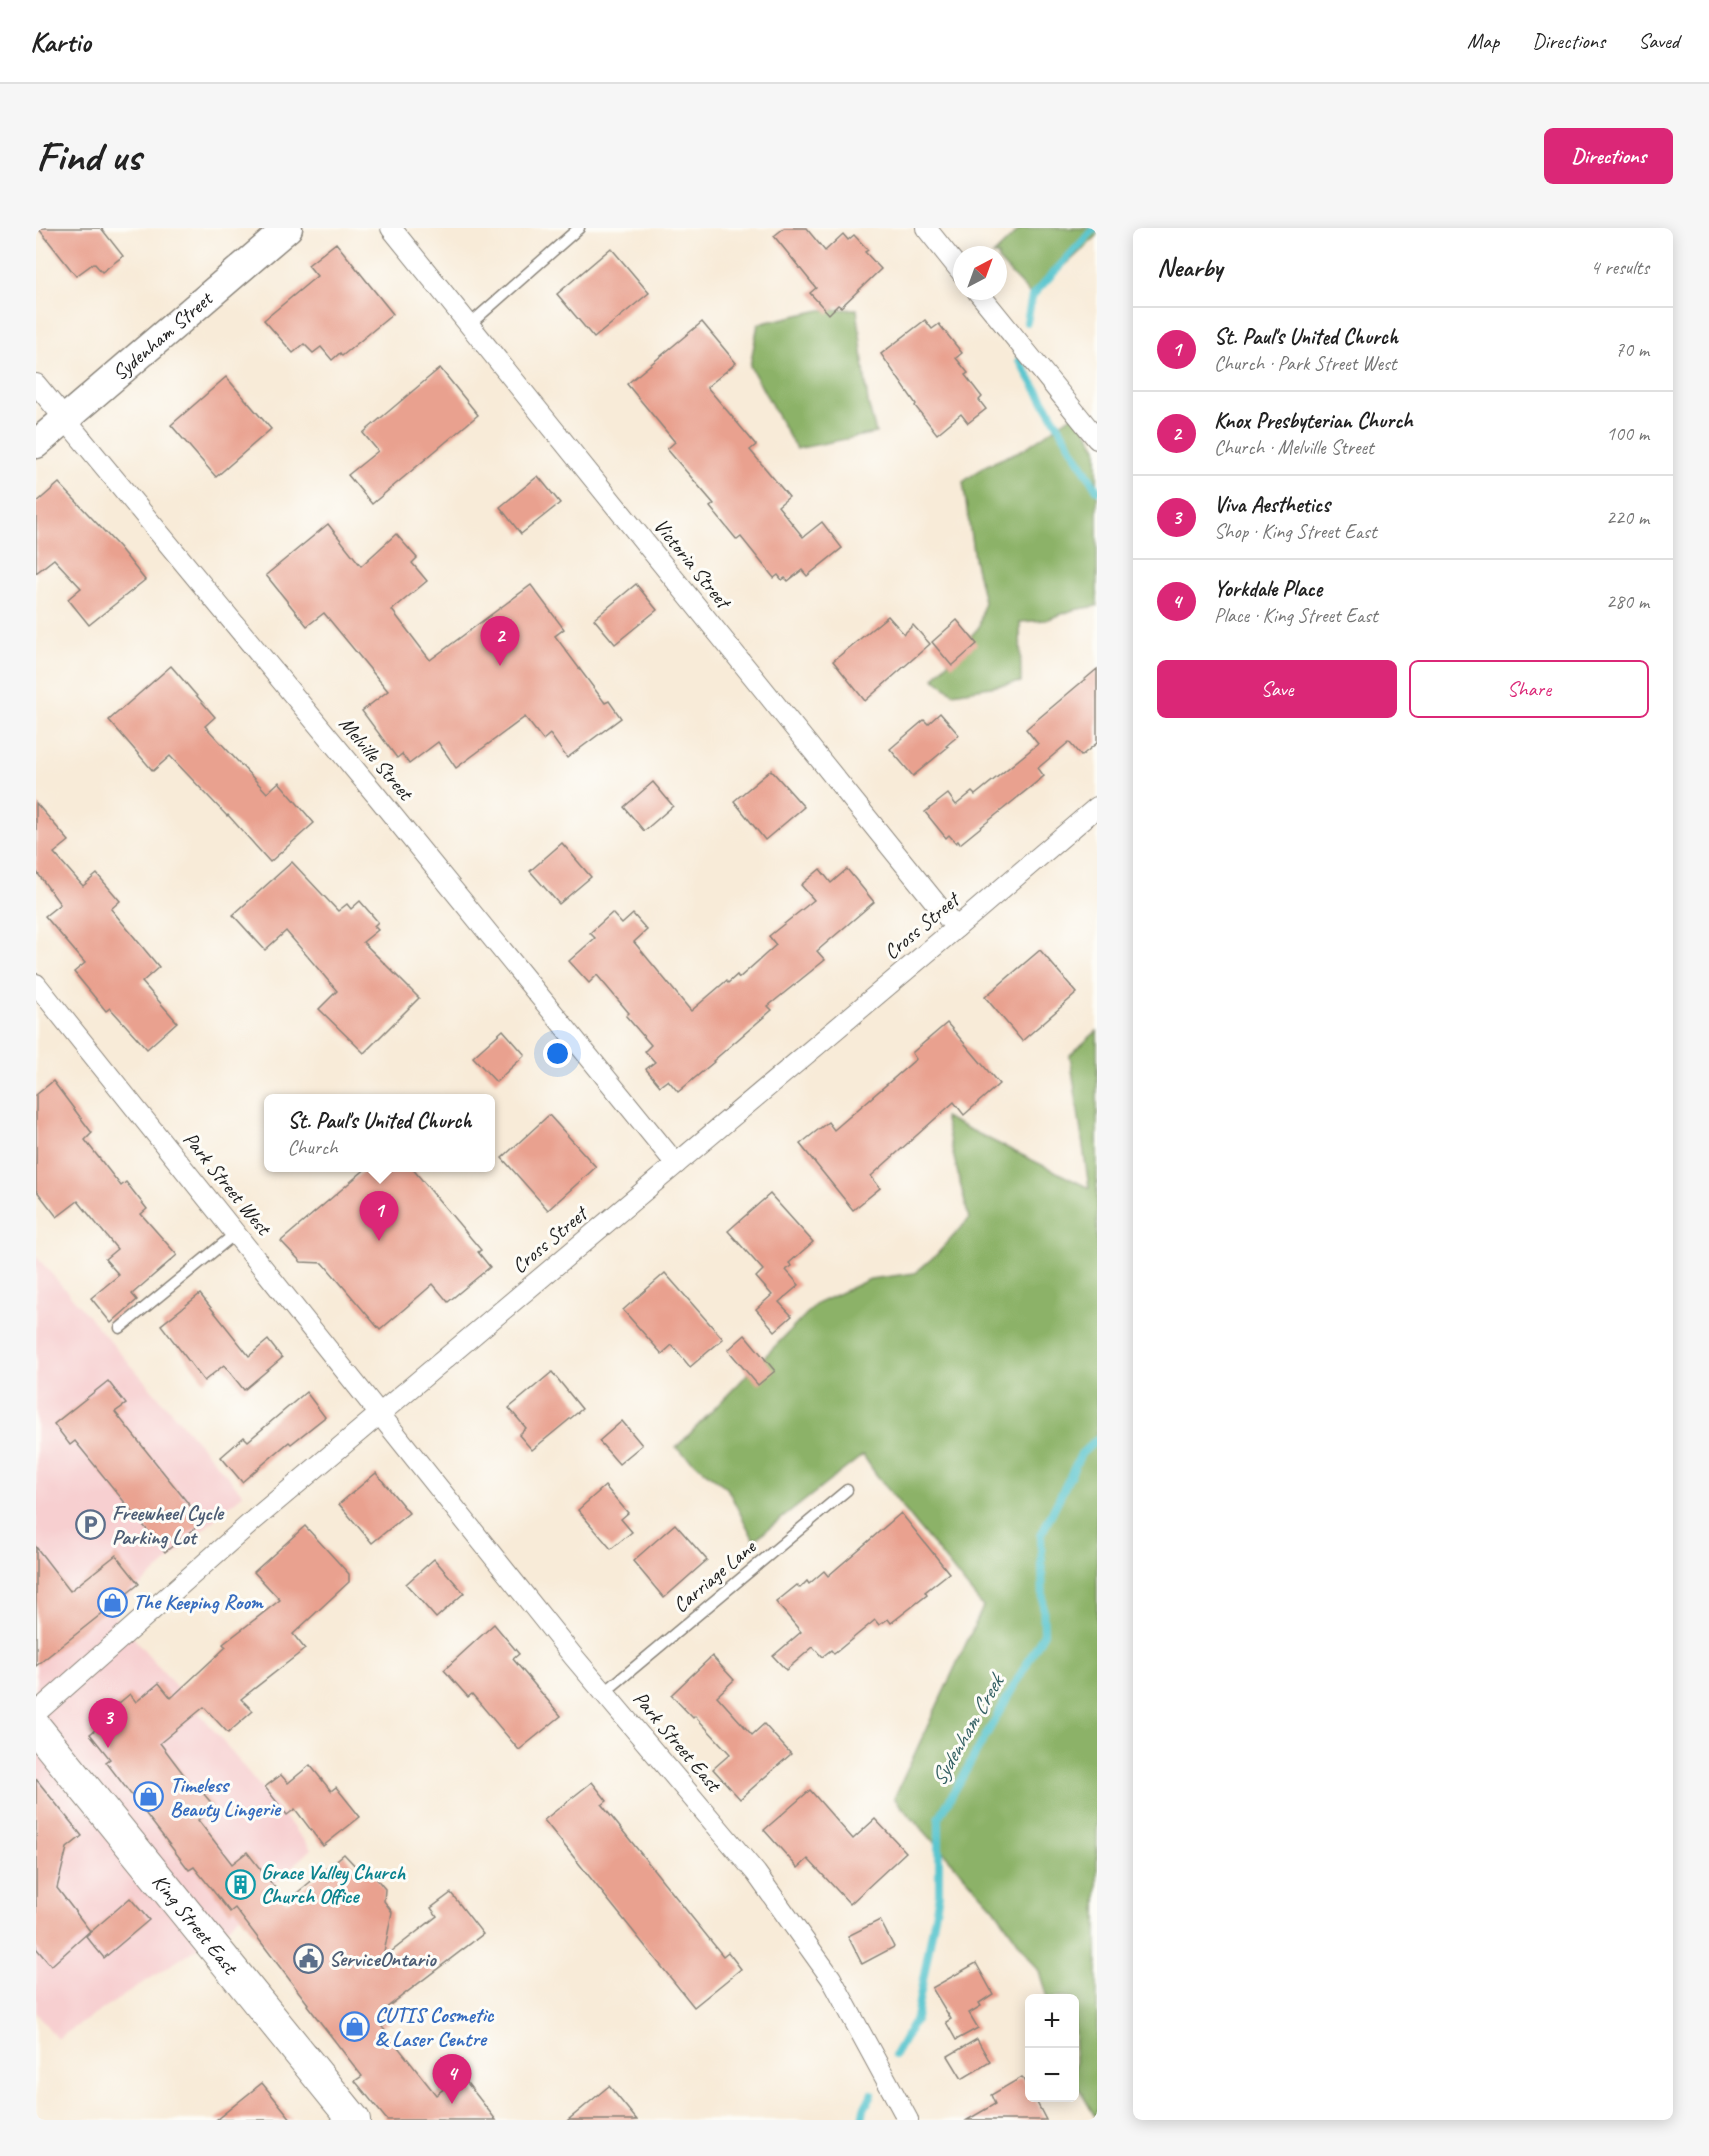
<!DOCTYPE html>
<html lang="en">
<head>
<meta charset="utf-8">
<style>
  body { margin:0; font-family:Caveat,sans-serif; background:#f6f6f6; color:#222 }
  .controls { position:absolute; right:18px; bottom:18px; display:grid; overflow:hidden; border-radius:9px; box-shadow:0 3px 15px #0003 }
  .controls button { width:54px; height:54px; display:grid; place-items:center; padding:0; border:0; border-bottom:2px solid #e0e0e0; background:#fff; color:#222; font:30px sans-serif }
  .compass { position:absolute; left:917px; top:18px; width:54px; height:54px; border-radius:50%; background:#fff; box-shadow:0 3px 15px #0003; rotate:41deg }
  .you { position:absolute; left:522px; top:826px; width:21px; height:21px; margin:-15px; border:4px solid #fff; border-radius:50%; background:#1a73e8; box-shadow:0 0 0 9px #1a73e833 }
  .badge { display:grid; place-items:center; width:39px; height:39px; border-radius:50%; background:#db2777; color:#fff; font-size:20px; font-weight:700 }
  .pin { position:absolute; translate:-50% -50px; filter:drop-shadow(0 2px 3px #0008) }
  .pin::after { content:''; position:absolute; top:32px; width:21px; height:18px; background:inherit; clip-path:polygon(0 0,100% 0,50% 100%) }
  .popup { position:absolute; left:228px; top:866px; width:231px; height:78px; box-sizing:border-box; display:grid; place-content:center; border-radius:9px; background:#fff; filter:drop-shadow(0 2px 4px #0005); font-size:20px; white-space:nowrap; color:#767676 }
  .popup b { font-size:22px; color:#222 }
  .popup::after { content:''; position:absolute; left:50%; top:100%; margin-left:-12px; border:12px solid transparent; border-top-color:#fff }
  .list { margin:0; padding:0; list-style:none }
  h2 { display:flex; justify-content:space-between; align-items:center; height:78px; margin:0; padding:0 24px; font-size:26px }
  h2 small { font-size:20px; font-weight:400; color:#767676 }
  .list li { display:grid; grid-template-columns:39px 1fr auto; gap:18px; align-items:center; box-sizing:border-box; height:84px; padding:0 24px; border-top:2px solid #e0e0e0 }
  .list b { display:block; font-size:22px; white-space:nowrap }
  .list p { margin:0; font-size:20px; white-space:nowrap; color:#767676 }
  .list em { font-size:20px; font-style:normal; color:#767676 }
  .actions { display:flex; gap:12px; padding:18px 24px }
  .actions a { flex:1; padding:14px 0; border:2px solid #db2777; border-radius:9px; text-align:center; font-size:21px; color:#db2777 }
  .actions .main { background:#db2777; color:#fff }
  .map { position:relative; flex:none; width:1061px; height:1892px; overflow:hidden; border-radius:9px }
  header { display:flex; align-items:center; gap:36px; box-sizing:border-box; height:84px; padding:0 30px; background:#fff; border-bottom:2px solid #e0e0e0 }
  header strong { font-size:28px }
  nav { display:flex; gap:33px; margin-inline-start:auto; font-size:21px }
  .intro { display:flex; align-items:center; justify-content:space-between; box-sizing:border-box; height:144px; padding:0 36px }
  h1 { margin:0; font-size:42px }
  .button { padding:15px 27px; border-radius:9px; background:#db2777; color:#fff; font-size:21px; font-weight:700 }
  main { display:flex; gap:36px; padding:0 36px }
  aside { flex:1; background:#fff; border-radius:9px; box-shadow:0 3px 15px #0003 }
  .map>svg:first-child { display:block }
</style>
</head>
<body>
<header>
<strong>Kartio</strong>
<nav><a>Map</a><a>Directions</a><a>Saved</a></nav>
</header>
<div class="intro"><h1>Find us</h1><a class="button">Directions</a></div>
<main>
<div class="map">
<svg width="1061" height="1892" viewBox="0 0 1061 1892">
  <rect width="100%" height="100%" fill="#fdfcf7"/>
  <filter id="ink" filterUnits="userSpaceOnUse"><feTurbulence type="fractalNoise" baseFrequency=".0167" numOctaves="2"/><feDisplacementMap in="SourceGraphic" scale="12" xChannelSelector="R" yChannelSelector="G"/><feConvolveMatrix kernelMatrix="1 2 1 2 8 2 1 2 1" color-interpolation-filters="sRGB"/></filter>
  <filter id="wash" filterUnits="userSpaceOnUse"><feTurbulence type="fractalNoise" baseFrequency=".008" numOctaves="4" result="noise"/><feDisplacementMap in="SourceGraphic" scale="24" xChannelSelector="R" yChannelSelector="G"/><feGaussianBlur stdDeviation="1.35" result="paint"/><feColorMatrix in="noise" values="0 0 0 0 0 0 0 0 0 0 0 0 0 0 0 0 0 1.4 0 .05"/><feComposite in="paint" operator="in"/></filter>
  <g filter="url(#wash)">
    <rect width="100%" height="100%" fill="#f8ebd8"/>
    <path fill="#f7cfd0" d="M 0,1028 L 207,1266 L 75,1384 L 172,1495 L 275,1621 L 189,1702 L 21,1811 L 0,1784 Z"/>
    <g fill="#8cb268" stroke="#546742" stroke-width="1.5">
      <path d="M 985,0 L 1061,0 L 1061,8 L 996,68 L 962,32 L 962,27 L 957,27 Z"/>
      <path d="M 821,81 L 832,175 L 840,205 L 760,221 L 714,138 L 722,96 L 785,82 Z"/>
      <path d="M 1040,185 L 1061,220 L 1061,378 L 1037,382 L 1010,392 L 984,394 L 985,454 L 917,465 L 898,450 L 943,399 L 948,373 L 938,330 L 927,254 L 949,238 L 988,221 Z"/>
      <path d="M 1061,803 L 1061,1892 L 1039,1854 L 1038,1770 L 1011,1770 L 1003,1743 L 958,1680 L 858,1570 L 947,1379 L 839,1245 L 827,1227 L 718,1312 L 691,1260 L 640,1220 L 780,1076 L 834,1051 L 879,1045 L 901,1026 L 933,991 L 908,889 L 1053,960 L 1034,827 Z"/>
    </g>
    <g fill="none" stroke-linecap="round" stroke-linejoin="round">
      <g stroke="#58c5ce" stroke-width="8">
        <path d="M 991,94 L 996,68 L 1059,0"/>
        <path d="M 983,132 L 1061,262"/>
        <path d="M 859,1827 L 880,1790 L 903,1666 L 903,1590 L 1008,1405 L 1005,1307 L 1045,1226 L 1061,1211"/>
        <path d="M 826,1892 L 828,1881 L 836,1866"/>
      </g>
    </g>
    <g id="blocks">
      <g fill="#e9a18f">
        <path d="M 2,0 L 65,0 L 87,28 L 66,44 L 58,35 L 40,48 Z"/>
        <path d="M 748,0 L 770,0 L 789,23 L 807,6 L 812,12 L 818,7 L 832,22 L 829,24 L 845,41 L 805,79 L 802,77 L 793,86 L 774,65 L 780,60 L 738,8 Z"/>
        <path d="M 300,15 L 357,86 L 306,128 L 304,125 L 296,132 L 285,119 L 277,125 L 268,116 L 257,125 L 228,92 L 281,48 L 272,37 Z"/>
        <path d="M 575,20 L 613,65 L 558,110 L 521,66 Z"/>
        <path d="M 889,92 L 896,101 L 903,96 L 926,125 L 920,130 L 932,145 L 929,147 L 946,169 L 943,172 L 950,181 L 932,195 L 925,186 L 901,206 L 879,178 L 880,176 L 845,126 Z"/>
        <path d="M 666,94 L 700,135 L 671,159 L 720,217 L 714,222 L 753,269 L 742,278 L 767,309 L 786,294 L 806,320 L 771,348 L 766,342 L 752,353 L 749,350 L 746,352 L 742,347 L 738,350 L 705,309 L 701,312 L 674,279 L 678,276 L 631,221 L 639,214 L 591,156 Z"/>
        <path d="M 404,140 L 442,187 L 336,276 L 312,247 L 342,223 L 327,205 Z"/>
        <path d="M 190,149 L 235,201 L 180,249 L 135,197 Z"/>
        <path d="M 502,248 L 524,275 L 485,306 L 464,279 Z"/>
        <path d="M 23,255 L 83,319 L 109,352 L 53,397 L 32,371 L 45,360 L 18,331 L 0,345 L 0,275 Z"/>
        <path d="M 292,296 L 325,338 L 360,306 L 381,330 L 376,335 L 391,353 L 356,382 L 394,432 L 495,357 L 528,401 L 519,408 L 569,475 L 573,473 L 585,490 L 531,530 L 514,506 L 507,512 L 489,489 L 420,540 L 402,514 L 373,536 L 366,526 L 361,530 L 326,483 L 352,463 L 288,385 L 271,398 L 230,347 Z"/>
        <path d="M 600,356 L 621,382 L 579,416 L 558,391 Z"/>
        <path d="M 852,388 L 868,406 L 877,397 L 894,416 L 829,473 L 797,433 Z"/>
        <path d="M 921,392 L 941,416 L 916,438 L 896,414 Z"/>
        <path d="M 135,438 L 179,489 L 169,498 L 231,565 L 243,554 L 278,595 L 234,634 L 192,587 L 191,588 L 134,528 L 117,543 L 73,492 Z"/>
        <path d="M 1061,441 L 1061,515 L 1045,528 L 1033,514 L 1002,540 L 1008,548 L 924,616 L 922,613 L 920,615 L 913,607 L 910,610 L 889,584 L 912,566 L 920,577 L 936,564 L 939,567 L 1002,516 L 990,501 Z"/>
        <path d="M 904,485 L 923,507 L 910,518 L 912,519 L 877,548 L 854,521 L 888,492 L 892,496 Z"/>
        <path d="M 735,542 L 768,579 L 729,612 L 698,573 Z"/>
        <path d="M 617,554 L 637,578 L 608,603 L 588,579 Z"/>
        <path d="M 0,575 L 33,613 L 18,625 L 47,658 L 61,646 L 84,673 L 75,681 L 123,739 L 106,754 L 141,794 L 111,821 L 74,780 L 70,783 L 38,744 L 49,735 L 9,688 L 24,676 L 0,643 Z"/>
        <path d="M 526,615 L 555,649 L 523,676 L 494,643 Z"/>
        <path d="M 256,634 L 302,683 L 311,676 L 315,681 L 324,673 L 342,694 L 338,698 L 342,702 L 327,714 L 383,770 L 328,825 L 283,781 L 301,763 L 250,703 L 229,722 L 197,687 Z"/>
        <path d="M 784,641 L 795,655 L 811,641 L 838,674 L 781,723 L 789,732 L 732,778 L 736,782 L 677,833 L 678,834 L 642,864 L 632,852 L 624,858 L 610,841 L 619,834 L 609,823 L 615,817 L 590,788 L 593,785 L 561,747 L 553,755 L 533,733 L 559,710 L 554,705 L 576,685 L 586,696 L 597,686 L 611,702 L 598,714 L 655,783 L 690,753 L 692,755 L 701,747 L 703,750 L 740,717 L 733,708 L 778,672 L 765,657 Z"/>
        <path d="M 1004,722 L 1041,765 L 986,813 L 949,769 Z"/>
        <path d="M 911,795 L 963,856 L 928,887 L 918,874 L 835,948 L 844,960 L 817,982 L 764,916 L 792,894 L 798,902 L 880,831 L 876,825 Z"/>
        <path d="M 467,802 L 489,827 L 460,854 L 437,829 Z"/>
        <path d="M 17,853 L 56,905 L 49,912 L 85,958 L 90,954 L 111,981 L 105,986 L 141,1027 L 96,1066 L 101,1072 L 75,1095 L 55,1070 L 83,1047 L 69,1031 L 81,1021 L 42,973 L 21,989 L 0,962 L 0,867 Z"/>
        <path d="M 513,887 L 560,939 L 512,982 L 466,930 Z"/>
        <path d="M 332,939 L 375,939 L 445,1022 L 442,1024 L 454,1039 L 412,1074 L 397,1056 L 344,1102 L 287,1035 L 265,1034 L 245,1013 Z"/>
        <path d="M 734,966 L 777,1014 L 753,1035 L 756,1038 L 750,1042 L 763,1057 L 743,1074 L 756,1088 L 739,1103 L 720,1081 L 736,1067 L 720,1049 L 727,1042 L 692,1003 Z"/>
        <path d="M 629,1045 L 687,1111 L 654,1139 L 636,1117 L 626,1126 L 587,1082 Z"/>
        <path d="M 164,1066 L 213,1128 L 232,1112 L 246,1130 L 208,1162 L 188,1137 L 168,1153 L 125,1097 Z"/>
        <path d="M 709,1107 L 739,1143 L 722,1157 L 692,1122 Z"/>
        <path d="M 516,1144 L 546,1181 L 496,1222 L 483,1207 L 490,1200 L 473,1180 Z"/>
        <path d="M 72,1153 L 90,1176 L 79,1184 L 167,1294 L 129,1324 L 39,1213 L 34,1217 L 18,1196 Z"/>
        <path d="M 270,1164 L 289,1189 L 255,1216 L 253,1214 L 206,1254 L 185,1229 L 208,1209 L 212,1213 Z"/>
        <path d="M 586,1193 L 606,1217 L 583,1236 L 563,1213 Z"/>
        <path d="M 340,1245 L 373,1285 L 336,1315 L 303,1276 Z"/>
        <path d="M 569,1258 L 592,1285 L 585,1291 L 596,1304 L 575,1321 L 542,1282 Z"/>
        <path d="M 865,1285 L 913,1345 L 889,1364 L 891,1367 L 855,1395 L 852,1391 L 843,1397 L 839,1392 L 798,1426 L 795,1422 L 786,1429 L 777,1419 L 750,1442 L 737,1428 L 765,1404 L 740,1374 L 761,1357 L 764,1360 L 771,1353 L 773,1356 L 788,1343 L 792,1348 Z"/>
        <path d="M 639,1296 L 671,1332 L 628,1370 L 597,1333 Z"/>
        <path d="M 269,1298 L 313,1346 L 313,1354 L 257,1406 L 269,1421 L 205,1471 L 217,1483 L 192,1505 L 168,1479 L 124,1515 L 158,1560 L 161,1558 L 178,1578 L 162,1592 L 196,1636 L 211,1624 L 250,1674 L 308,1626 L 325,1644 L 330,1642 L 333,1646 L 335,1644 L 349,1661 L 348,1673 L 356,1684 L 347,1730 L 401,1688 L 395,1680 L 415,1665 L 447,1706 L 349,1781 L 357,1791 L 346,1799 L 400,1867 L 425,1847 L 460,1892 L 351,1892 L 319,1853 L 326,1848 L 271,1777 L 272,1776 L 199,1680 L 194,1684 L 158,1639 L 153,1642 L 70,1534 L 74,1531 L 54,1506 L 80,1485 L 77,1480 L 94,1466 L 100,1474 L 123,1455 L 135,1470 L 190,1419 L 187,1416 L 244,1372 L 218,1344 Z"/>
        <path d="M 0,1319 L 34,1363 L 80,1327 L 103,1356 L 0,1438 Z"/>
        <path d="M 398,1331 L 428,1365 L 400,1390 L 370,1356 Z"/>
        <path d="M 458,1396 L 483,1426 L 477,1431 L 525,1488 L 483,1522 L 436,1466 L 432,1469 L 408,1442 Z"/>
        <path d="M 676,1428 L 698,1452 L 681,1468 L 716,1507 L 728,1496 L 755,1526 L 704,1571 L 677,1541 L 694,1526 L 659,1488 L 657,1490 L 635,1467 Z"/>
        <path d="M 274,1537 L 295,1563 L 300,1559 L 324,1589 L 287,1618 L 259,1581 L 251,1587 L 229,1559 L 245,1547 L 252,1555 Z"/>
        <path d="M 0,1551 L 46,1608 L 31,1620 L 21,1660 L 54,1703 L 15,1738 L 0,1720 Z"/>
        <path d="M 556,1554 L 571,1573 L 566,1577 L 687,1728 L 692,1724 L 705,1741 L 658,1779 L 508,1592 Z"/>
        <path d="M 774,1562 L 817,1611 L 839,1591 L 870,1624 L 814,1676 L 772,1631 L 762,1640 L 728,1602 Z"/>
        <path d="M 94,1670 L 113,1692 L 68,1730 L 50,1708 Z"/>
        <path d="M 844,1692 L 858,1719 L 826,1736 L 812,1708 Z"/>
        <path d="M 940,1735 L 957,1766 L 943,1775 L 945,1778 L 933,1785 L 942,1800 L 920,1812 L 910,1794 L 915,1791 L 896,1760 Z"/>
        <path d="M 941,1811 L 954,1834 L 926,1851 L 912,1828 Z"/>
        <path d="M 986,1849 L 993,1862 L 993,1869 L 998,1869 L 1010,1892 L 931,1892 L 959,1876 L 955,1867 Z"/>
        <path d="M 226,1855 L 256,1892 L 180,1892 Z"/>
        <path d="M 573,1858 L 601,1892 L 532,1892 Z"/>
      </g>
    </g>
  </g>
  <g filter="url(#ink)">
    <use href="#blocks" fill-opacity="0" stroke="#8a847a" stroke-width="1.5"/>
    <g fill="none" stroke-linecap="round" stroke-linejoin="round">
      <defs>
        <g id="service">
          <path d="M 433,97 L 543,0"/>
          <path d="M 84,1100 L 200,1005"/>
          <path d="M 569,1464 L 811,1262"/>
        </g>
        <g id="minor">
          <path d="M 355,0 L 920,700"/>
          <path d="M 890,0 L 926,45"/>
          <path d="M 941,63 L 1061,211"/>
          <path d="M 0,156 L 340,567 L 640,936"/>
          <path d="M 0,756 L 537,1428 L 720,1645 L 795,1750 L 872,1892"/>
          <path d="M 0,1485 L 219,1291 L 920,700 L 1061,579"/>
        </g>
        <g id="secondary">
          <path id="s1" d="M 0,216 L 252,0"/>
        </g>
        <g id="primary">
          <path id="s2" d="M 0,1500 L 318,1892"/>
        </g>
      </defs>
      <use href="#service" stroke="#8a847a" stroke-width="13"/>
      <use href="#minor" stroke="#8a847a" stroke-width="22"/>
      <use href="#secondary" stroke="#8a847a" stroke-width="31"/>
      <use href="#primary" stroke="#8a847a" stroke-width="34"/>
      <use href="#service" stroke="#fff" stroke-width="10"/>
      <use href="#minor" stroke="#fff" stroke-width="20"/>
      <use href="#secondary" stroke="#fff" stroke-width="28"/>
      <use href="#primary" stroke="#fff" stroke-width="32"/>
    </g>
  </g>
  <defs>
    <symbol id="parking-ring" viewBox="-11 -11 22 22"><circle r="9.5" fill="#fdfcf7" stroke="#5c6f8a" stroke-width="1.5"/><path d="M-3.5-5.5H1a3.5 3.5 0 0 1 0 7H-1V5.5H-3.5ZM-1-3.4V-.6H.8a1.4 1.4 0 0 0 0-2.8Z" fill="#5c6f8a"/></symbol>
    <symbol id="shop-ring" viewBox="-11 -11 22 22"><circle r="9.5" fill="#fdfcf7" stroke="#3f7fe0" stroke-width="1.5"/><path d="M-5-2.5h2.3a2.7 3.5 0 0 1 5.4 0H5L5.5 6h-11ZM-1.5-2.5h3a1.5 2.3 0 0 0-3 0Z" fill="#3f7fe0"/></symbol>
    <symbol id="building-ring" viewBox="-11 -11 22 22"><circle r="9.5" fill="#fdfcf7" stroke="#0f9aa8" stroke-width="1.5"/><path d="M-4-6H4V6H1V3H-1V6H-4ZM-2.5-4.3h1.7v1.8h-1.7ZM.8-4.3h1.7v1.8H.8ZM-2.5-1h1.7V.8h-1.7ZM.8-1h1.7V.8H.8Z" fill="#0f9aa8"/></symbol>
    <symbol id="civic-ring" viewBox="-11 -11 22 22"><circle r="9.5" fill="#fdfcf7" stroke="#5c6f8a" stroke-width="1.5"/><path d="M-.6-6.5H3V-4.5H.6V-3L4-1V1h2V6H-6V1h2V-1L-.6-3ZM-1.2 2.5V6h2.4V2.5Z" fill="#5c6f8a"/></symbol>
  </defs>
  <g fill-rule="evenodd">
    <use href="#parking-ring" x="38" y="1280" width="33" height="33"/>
    <use href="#shop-ring" x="60" y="1358" width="33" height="33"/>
    <use href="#shop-ring" x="96" y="1552" width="33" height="33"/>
    <use href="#building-ring" x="188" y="1640" width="33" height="33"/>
    <use href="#civic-ring" x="256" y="1714" width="33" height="33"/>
    <use href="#shop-ring" x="302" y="1782" width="33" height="33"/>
  </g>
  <g text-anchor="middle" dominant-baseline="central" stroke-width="6" stroke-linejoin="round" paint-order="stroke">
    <g font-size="21" fill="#1c1c1c" stroke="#fdfcf7">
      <text stroke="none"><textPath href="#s1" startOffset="166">Sydenham Street</textPath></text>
      <text transform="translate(656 335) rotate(51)">Victoria Street</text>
      <text transform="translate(340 530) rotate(50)">Melville Street</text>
      <text transform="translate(885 698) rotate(-40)">Cross Street</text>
      <text transform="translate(191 955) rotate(51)">Park Street West</text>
      <text transform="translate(513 1012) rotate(-40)">Cross Street</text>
      <text transform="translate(678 1348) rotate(-40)">Carriage Lane</text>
      <text transform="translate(641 1513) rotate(50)">Park Street East</text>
      <text stroke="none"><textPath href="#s2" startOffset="252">King Street East</textPath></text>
    </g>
    <g font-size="21" font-weight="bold" fill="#4e5e75" stroke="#fdfcf7" text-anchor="start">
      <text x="76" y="1285">Freewheel Cycle<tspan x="76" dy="24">Parking Lot</tspan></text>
      <text x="293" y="1731">ServiceOntario</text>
    </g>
    <g font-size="21" font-weight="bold" fill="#366cbe" stroke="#fdfcf7" text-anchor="start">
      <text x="97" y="1374">The Keeping Room</text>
      <text x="134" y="1557">Timeless<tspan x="134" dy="24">Beauty Lingerie</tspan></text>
      <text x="339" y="1787">CUTIS Cosmetic<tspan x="339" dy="24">&amp; Laser Centre</tspan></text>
    </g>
    <g font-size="21" font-weight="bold" fill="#0d838f" stroke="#fdfcf7" text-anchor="start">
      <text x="225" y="1644">Grace Valley Church<tspan x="225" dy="24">Church Office</tspan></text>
    </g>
    <g font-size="22" font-style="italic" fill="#346063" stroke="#fdfcf7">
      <text transform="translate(931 1503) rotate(-60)">Sydenham Creek</text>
    </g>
  </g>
</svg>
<div class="controls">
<button>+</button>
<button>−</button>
</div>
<svg class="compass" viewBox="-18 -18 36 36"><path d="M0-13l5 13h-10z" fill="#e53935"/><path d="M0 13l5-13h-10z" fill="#767676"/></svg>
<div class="you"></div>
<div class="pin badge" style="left:343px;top:1013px">1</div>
<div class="popup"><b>St. Paul's United Church</b>Church</div>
<div class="pin badge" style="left:464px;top:438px">2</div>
<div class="pin badge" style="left:72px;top:1520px">3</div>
<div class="pin badge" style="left:416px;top:1876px">4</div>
</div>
<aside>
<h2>Nearby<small>4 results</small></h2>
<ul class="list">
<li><span class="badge">1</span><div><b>St. Paul's United Church</b><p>Church · Park Street West</p></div><em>70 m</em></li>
<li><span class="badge">2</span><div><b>Knox Presbyterian Church</b><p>Church · Melville Street</p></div><em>100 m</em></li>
<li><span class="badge">3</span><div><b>Viva Aesthetics</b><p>Shop · King Street East</p></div><em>220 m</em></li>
<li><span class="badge">4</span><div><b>Yorkdale Place</b><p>Place · King Street East</p></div><em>280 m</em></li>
</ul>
<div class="actions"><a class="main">Save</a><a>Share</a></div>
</aside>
</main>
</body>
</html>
